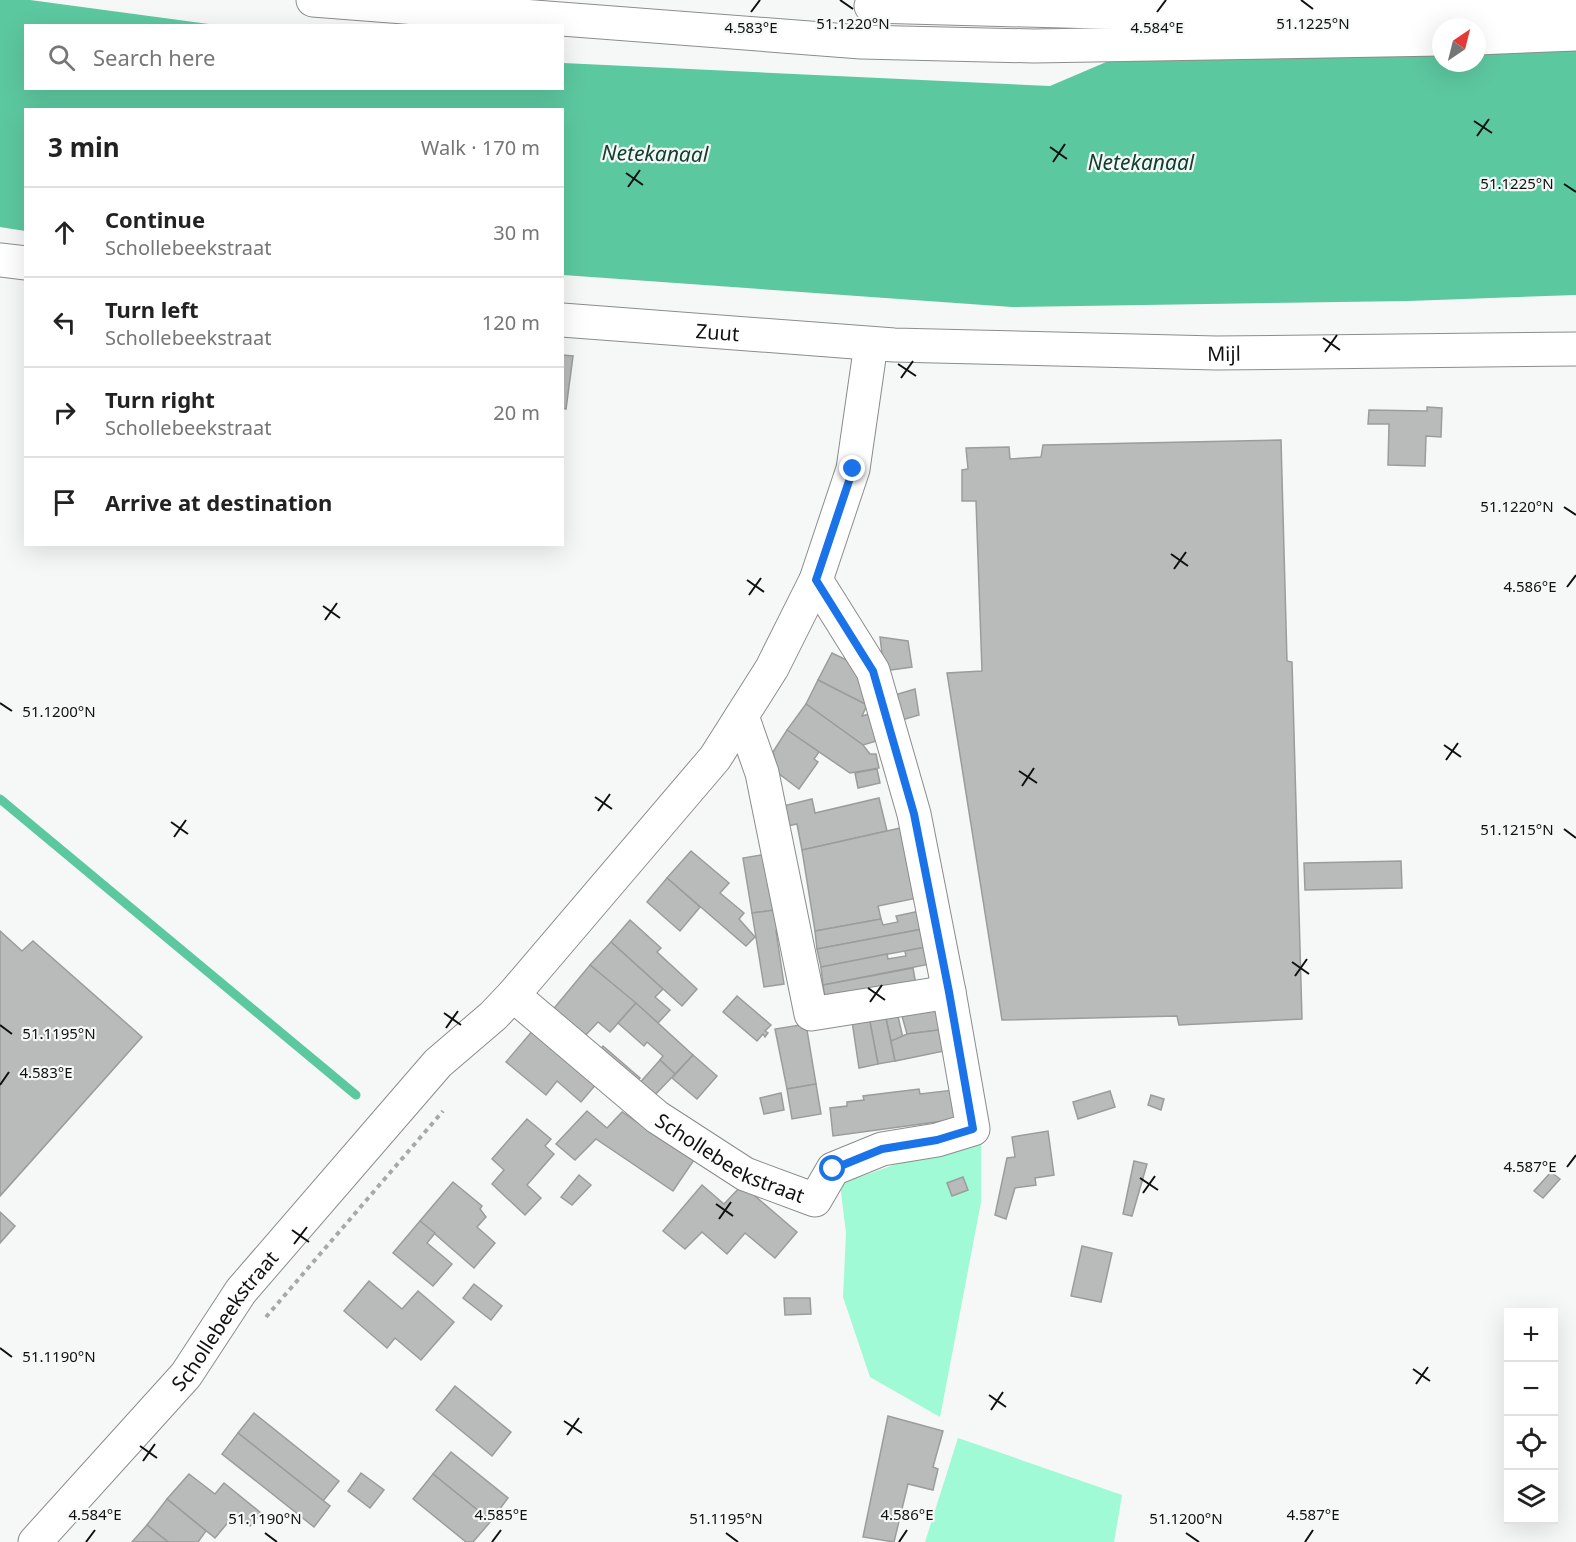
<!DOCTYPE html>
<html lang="en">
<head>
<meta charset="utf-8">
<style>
  body { margin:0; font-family:"Noto Sans",sans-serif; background:#f6f6f6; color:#222 }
  .controls { position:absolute; right:18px; bottom:18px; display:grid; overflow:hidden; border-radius:0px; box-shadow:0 6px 24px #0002 }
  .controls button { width:54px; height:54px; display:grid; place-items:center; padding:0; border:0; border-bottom:2px solid #e0e0e0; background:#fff; color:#222; font:30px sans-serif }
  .compass { position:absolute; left:1432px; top:18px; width:54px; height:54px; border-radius:50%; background:#fff; box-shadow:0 6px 24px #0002; rotate:35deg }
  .stop { position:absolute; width:18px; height:18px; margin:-14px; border:4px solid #1a73e8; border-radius:50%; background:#fff }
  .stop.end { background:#1a73e8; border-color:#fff; box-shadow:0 2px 6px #0008 }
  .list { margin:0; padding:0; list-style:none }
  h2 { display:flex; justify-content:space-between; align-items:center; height:78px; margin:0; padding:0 24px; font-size:26px }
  h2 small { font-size:20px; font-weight:400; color:#767676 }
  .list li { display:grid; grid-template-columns:39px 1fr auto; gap:18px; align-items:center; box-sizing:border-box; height:90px; padding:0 24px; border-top:2px solid #e0e0e0 }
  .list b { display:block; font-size:22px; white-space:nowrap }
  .list p { margin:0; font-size:20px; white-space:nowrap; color:#767676 }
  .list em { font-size:20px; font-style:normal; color:#767676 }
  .icon { flex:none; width:33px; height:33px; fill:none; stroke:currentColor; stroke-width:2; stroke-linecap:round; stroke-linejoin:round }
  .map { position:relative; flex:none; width:1576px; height:1542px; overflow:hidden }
  .search { position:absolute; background:#fff; box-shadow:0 6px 24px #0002; left:24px; top:24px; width:540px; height:66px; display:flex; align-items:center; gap:15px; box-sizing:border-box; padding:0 21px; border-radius:0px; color:#767676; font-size:22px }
  .panel { position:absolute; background:#fff; box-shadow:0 6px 24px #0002; left:24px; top:108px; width:540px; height:438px; border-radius:0px }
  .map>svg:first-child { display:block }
</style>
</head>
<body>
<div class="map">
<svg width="1576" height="1542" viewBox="0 0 1576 1542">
  <rect width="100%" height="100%" fill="#f5f8f7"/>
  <g fill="#9ffad5">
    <path d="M 981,1134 L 981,1202 L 940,1417 L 870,1377 L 843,1297 L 846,1233 L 840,1184 Z"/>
    <path d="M 958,1438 L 1122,1495 L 1114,1542 L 925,1542 Z"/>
  </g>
  <path fill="#5cc8a0" d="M 0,0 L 30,0 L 216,25 L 26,26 L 26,88 L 562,88 L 563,63 L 1050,86 L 1118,57 L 1441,53 L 1441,63 L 1477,63 L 1477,52 L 1576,50 L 1576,295 L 1408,301 L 1012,307 L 563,275 L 562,110 L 26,110 L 25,231 L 0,227 Z"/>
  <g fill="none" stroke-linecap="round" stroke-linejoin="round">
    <path stroke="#5cc8a0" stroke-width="9" d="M 0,799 L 356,1095"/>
  </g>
  <g fill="#b8bbb9" stroke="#9a9d9c" stroke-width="1.5">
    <path d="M 562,355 L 573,356 L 566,409 L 562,408 Z"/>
    <path d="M 1427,407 L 1442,408 L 1441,437 L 1426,436 L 1425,466 L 1388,465 L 1389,424 L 1368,424 L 1369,410 L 1427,411 Z"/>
    <path d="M 1281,440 L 1287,661 L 1292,662 L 1302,1019 L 1179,1025 L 1177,1016 L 1002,1020 L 947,673 L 982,671 L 976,501 L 962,501 L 962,470 L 968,469 L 966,448 L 1009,447 L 1010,459 L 1041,457 L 1043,445 Z"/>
    <path d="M 880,637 L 908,641 L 912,667 L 884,671 Z"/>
    <path d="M 832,653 L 861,667 L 867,705 L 818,680 Z"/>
    <path d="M 818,680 L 867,705 L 862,716 L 876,712 L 883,739 L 863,745 L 806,704 Z"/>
    <path d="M 915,689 L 919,715 L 895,722 L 888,697 Z"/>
    <path d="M 806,704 L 863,745 L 870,754 L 876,754 L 879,768 L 850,773 L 787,730 Z"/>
    <path d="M 787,730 L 819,752 L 814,759 L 818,762 L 799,789 L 778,773 L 773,752 Z"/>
    <path d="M 877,769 L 880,783 L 858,788 L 855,773 Z"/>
    <path d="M 879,798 L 887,831 L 802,850 L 797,824 L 787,826 L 783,806 L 812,799 L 815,813 Z"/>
    <path d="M 905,827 L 922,897 L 878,906 L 881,919 L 815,931 L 802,850 Z"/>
    <path d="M 691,851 L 729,883 L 720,893 L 744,913 L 739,919 L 755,937 L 746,946 L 667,878 Z"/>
    <path d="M 773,853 L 782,909 L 752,913 L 743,858 Z"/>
    <path d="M 1401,861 L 1402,888 L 1305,890 L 1304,863 Z"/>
    <path d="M 667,878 L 700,907 L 680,931 L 647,902 Z"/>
    <path d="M 782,909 L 783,930 L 776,931 L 784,984 L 764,987 L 752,913 Z"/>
    <path d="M 925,910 L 928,928 L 817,949 L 815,931 L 881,919 L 883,925 L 898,922 L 896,916 Z"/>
    <path d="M 630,920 L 661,948 L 657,952 L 697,989 L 682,1006 L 611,942 Z"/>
    <path d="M 928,928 L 931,946 L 821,967 L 817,949 Z"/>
    <path d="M 0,931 L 22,951 L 33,941 L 142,1037 L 0,1196 Z"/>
    <path d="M 611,942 L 663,989 L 655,997 L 670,1010 L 658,1023 L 590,965 Z"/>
    <path d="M 931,946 L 935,963 L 823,985 L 821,967 L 887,954 L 888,959 L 906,956 L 905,951 Z"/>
    <path d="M 590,965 L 636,1003 L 610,1032 L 598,1022 L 582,1039 L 551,1012 Z"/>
    <path d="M 913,968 L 916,985 L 826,1003 L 823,985 Z"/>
    <path d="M 737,996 L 771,1025 L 765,1031 L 768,1033 L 765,1037 L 763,1034 L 757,1041 L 723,1012 Z"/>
    <path d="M 636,1003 L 693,1055 L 675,1074 L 660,1060 L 663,1056 L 647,1042 L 644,1046 L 618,1023 Z"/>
    <path d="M 942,1007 L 946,1029 L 907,1034 L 902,1016 Z"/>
    <path d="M 897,1012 L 903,1038 L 891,1041 L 885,1014 Z"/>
    <path d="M 885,1014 L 895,1061 L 878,1064 L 869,1017 Z"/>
    <path d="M 869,1017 L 878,1064 L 859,1068 L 852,1021 Z"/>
    <path d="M 806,1024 L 816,1084 L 787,1089 L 775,1029 Z"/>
    <path d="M 534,1029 L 597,1083 L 581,1102 L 557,1081 L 546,1095 L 506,1062 Z"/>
    <path d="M 946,1029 L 949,1050 L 895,1061 L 891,1041 L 907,1034 Z"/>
    <path d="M 603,1046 L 640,1078 L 632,1086 L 596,1055 Z"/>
    <path d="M 693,1055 L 717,1076 L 697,1099 L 672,1078 Z"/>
    <path d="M 660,1060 L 675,1074 L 651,1099 L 637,1086 Z"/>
    <path d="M 816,1084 L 821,1114 L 792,1119 L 787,1089 Z"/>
    <path d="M 919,1089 L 920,1094 L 954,1090 L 958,1119 L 833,1136 L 830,1108 L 847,1106 L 847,1102 L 864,1100 L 863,1096 Z"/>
    <path d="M 1110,1091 L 1115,1107 L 1078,1119 L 1073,1102 Z"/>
    <path d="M 781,1093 L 784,1110 L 764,1114 L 760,1098 Z"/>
    <path d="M 1151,1095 L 1164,1099 L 1161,1110 L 1148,1105 Z"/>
    <path d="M 587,1111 L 607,1128 L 622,1112 L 694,1160 L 673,1191 L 596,1139 L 575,1160 L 556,1144 Z"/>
    <path d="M 527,1119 L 551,1139 L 545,1146 L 554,1154 L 527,1185 L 541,1198 L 525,1215 L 492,1184 L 504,1170 L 492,1159 Z"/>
    <path d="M 1048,1131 L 1054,1175 L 1035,1178 L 1036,1185 L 1015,1188 L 1006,1219 L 995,1215 L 1007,1158 L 1015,1157 L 1012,1137 Z"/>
    <path d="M 1134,1161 L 1147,1164 L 1132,1216 L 1123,1214 Z"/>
    <path d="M 1551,1172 L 1560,1179 L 1543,1198 L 1534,1191 Z"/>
    <path d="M 579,1175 L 591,1185 L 572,1205 L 561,1197 Z"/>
    <path d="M 963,1177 L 968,1190 L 952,1196 L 947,1183 Z"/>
    <path d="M 453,1182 L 482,1206 L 480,1209 L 486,1217 L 477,1227 L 495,1243 L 474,1268 L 420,1221 Z"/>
    <path d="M 702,1185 L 724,1204 L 742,1185 L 797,1232 L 775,1258 L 745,1233 L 727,1254 L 702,1232 L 685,1249 L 663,1231 Z"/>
    <path d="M 0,1212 L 15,1226 L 0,1243 Z"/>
    <path d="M 420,1221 L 435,1233 L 427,1243 L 452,1264 L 433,1286 L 393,1253 Z"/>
    <path d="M 1082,1246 L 1112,1253 L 1101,1302 L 1071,1296 Z"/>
    <path d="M 369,1281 L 402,1309 L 418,1291 L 454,1322 L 421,1360 L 395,1338 L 387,1348 L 344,1311 Z"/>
    <path d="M 474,1284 L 502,1306 L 491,1320 L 463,1298 Z"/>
    <path d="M 784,1298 L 810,1298 L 811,1314 L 785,1315 Z"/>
    <path d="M 455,1386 L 511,1432 L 492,1456 L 436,1410 Z"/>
    <path d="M 254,1413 L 339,1481 L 323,1501 L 238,1433 Z"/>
    <path d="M 888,1416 L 943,1431 L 933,1467 L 938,1469 L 933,1490 L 908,1484 L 894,1542 L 863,1537 Z"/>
    <path d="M 238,1433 L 330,1506 L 314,1527 L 222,1454 Z"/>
    <path d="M 451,1452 L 508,1498 L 491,1521 L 433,1474 Z"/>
    <path d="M 361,1473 L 384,1490 L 370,1508 L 348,1491 Z"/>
    <path d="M 189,1474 L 215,1494 L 224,1483 L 261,1513 L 250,1526 L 235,1514 L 215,1538 L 167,1499 Z"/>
    <path d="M 433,1474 L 491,1521 L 473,1542 L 466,1542 L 413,1499 Z"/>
    <path d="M 167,1499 L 206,1531 L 198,1542 L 168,1542 L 147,1525 Z"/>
    <path d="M 147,1525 L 168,1542 L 132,1542 Z"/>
  </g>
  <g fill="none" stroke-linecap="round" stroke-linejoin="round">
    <defs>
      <g id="minor">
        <path d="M 313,0 L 861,42 L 1034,46 L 1441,39"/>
        <path d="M 871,6 L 1173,14 L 1576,6"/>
        <path d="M 1477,38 L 1576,34"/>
        <path d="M 0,260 L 26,263"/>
        <path id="s1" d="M 562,320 L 894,345 L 1216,353 L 1576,349"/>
        <path d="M 742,716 L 762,773 L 811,1014 L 949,992"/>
        <path id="s2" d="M 513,995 L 657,1117 L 745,1174 L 815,1200 L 833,1169 L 882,1149 L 937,1140 L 973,1129 L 949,992 L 914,814 L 873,671 L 816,580"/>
        <path id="s3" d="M 35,1542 L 186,1375 L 241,1291 L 438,1063 L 493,1016 L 513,995 L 715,758 L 772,668 L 816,580 L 853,469 L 871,344"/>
      </g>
    </defs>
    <use href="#minor" stroke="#8a8d8b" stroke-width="35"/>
    <path stroke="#a6a9a8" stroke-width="4" stroke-dasharray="4.5 4.5" stroke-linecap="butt" d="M 266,1317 L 443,1111"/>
    <use href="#minor" stroke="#fff" stroke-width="33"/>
  </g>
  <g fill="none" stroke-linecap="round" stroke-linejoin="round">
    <path stroke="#1a73e8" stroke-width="8" d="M 833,1169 L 882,1149 L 937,1140 L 973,1129 L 949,992 L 914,814 L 873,671 L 816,580 L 853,469"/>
  </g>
  <path fill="none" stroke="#0f1110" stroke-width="2" d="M 840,0 L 853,9M 1301,0 L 1313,9M 751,12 L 760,0M 1157,12 L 1166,0M 1474,121 L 1492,133M 1477,136 L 1489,119M 1050,147 L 1067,159M 1053,162 L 1065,144M 626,173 L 643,185M 1564,184 L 1576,192M 628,187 L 640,170M 1323,338 L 1340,350M 1325,352 L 1337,335M 898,364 L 916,376M 901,378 L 913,361M 1564,507 L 1576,515M 1171,554 L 1188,566M 1174,569 L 1186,552M 747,580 L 764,592M 1567,587 L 1576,575M 749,595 L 761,578M 323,606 L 340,618M 325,620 L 337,603M 0,703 L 12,711M 1444,745 L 1461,757M 1446,760 L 1458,743M 1019,771 L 1037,783M 1022,786 L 1034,768M 595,797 L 612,809M 598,811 L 610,794M 171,822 L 188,834M 1564,829 L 1576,838M 174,837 L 186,820M 1292,962 L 1309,974M 1295,976 L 1307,959M 868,988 L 885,1000M 870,1002 L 882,985M 444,1013 L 461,1025M 0,1025 L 12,1034M 446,1028 L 458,1011M 0,1085 L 9,1072M 1567,1167 L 1576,1155M 1140,1178 L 1158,1190M 1143,1193 L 1155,1176M 716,1204 L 733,1216M 719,1219 L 731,1202M 292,1230 L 309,1242M 294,1244 L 307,1227M 0,1348 L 12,1357M 1413,1369 L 1430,1381M 1416,1384 L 1428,1367M 989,1395 L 1006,1407M 991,1410 L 1003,1392M 564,1421 L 582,1433M 567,1435 L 579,1418M 140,1446 L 157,1458M 143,1461 L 155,1444M 265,1533 L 277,1542M 726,1533 L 738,1542M 1186,1533 L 1199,1542M 86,1542 L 95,1530M 492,1542 L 501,1530M 899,1542 L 907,1530M 1305,1542 L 1313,1530"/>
  <g text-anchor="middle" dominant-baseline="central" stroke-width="4.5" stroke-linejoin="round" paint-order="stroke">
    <g font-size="20" fill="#0f1110" stroke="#f5f8f7">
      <text stroke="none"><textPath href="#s1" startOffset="156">Zuut</textPath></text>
      <text stroke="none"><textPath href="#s1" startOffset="663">Mijl</textPath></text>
      <text stroke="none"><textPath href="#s2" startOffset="273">Schollebeekstraat</textPath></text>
      <text stroke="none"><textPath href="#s3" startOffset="292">Schollebeekstraat</textPath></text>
    </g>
    <g font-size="21" font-style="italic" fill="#104030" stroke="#f5f8f7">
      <text transform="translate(655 153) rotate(1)">Netekanaal</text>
      <text x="1141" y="162">Netekanaal</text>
    </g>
  </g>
  <g font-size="15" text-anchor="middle" fill="#0f1110" stroke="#f5f8f7" stroke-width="4.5" stroke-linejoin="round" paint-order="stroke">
    <text x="853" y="29">51.1220°N</text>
    <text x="1313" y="29">51.1225°N</text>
    <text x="751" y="33">4.583°E</text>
    <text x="1157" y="33">4.584°E</text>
    <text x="1517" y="189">51.1225°N</text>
    <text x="1517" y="512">51.1220°N</text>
    <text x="1530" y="592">4.586°E</text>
    <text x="59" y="717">51.1200°N</text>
    <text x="1517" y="835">51.1215°N</text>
    <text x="59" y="1039">51.1195°N</text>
    <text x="46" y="1078">4.583°E</text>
    <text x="1530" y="1172">4.587°E</text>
    <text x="59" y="1362">51.1190°N</text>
    <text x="95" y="1520">4.584°E</text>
    <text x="501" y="1520">4.585°E</text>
    <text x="907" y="1520">4.586°E</text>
    <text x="1313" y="1520">4.587°E</text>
    <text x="265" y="1524">51.1190°N</text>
    <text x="726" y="1524">51.1195°N</text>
    <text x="1186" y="1524">51.1200°N</text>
  </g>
</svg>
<div class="controls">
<button>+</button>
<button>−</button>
<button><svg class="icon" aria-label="locate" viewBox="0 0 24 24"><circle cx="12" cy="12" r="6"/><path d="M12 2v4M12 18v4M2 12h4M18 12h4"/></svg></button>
<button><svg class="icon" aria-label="layers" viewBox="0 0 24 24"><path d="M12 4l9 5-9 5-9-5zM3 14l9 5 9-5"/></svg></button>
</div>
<svg class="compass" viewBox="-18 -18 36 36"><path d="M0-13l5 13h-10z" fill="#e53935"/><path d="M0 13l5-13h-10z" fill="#767676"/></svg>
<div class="stop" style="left:833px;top:1169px"></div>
<div class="stop end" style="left:853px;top:469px"></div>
<div class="search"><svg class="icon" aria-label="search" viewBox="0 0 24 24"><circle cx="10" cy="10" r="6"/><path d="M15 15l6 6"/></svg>Search here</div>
<section class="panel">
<h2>3 min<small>Walk · 170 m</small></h2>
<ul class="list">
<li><svg class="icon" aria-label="ahead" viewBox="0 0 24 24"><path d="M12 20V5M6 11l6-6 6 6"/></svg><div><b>Continue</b><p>Schollebeekstraat</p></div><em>30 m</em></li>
<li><svg class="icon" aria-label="left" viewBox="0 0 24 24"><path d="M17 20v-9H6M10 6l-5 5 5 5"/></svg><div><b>Turn left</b><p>Schollebeekstraat</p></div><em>120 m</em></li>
<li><svg class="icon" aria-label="right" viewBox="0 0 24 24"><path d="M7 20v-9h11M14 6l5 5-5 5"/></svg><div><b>Turn right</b><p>Schollebeekstraat</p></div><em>20 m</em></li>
<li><svg class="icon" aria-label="arrive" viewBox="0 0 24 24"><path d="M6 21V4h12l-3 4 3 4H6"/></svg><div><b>Arrive at destination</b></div></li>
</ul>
</section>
</div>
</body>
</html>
